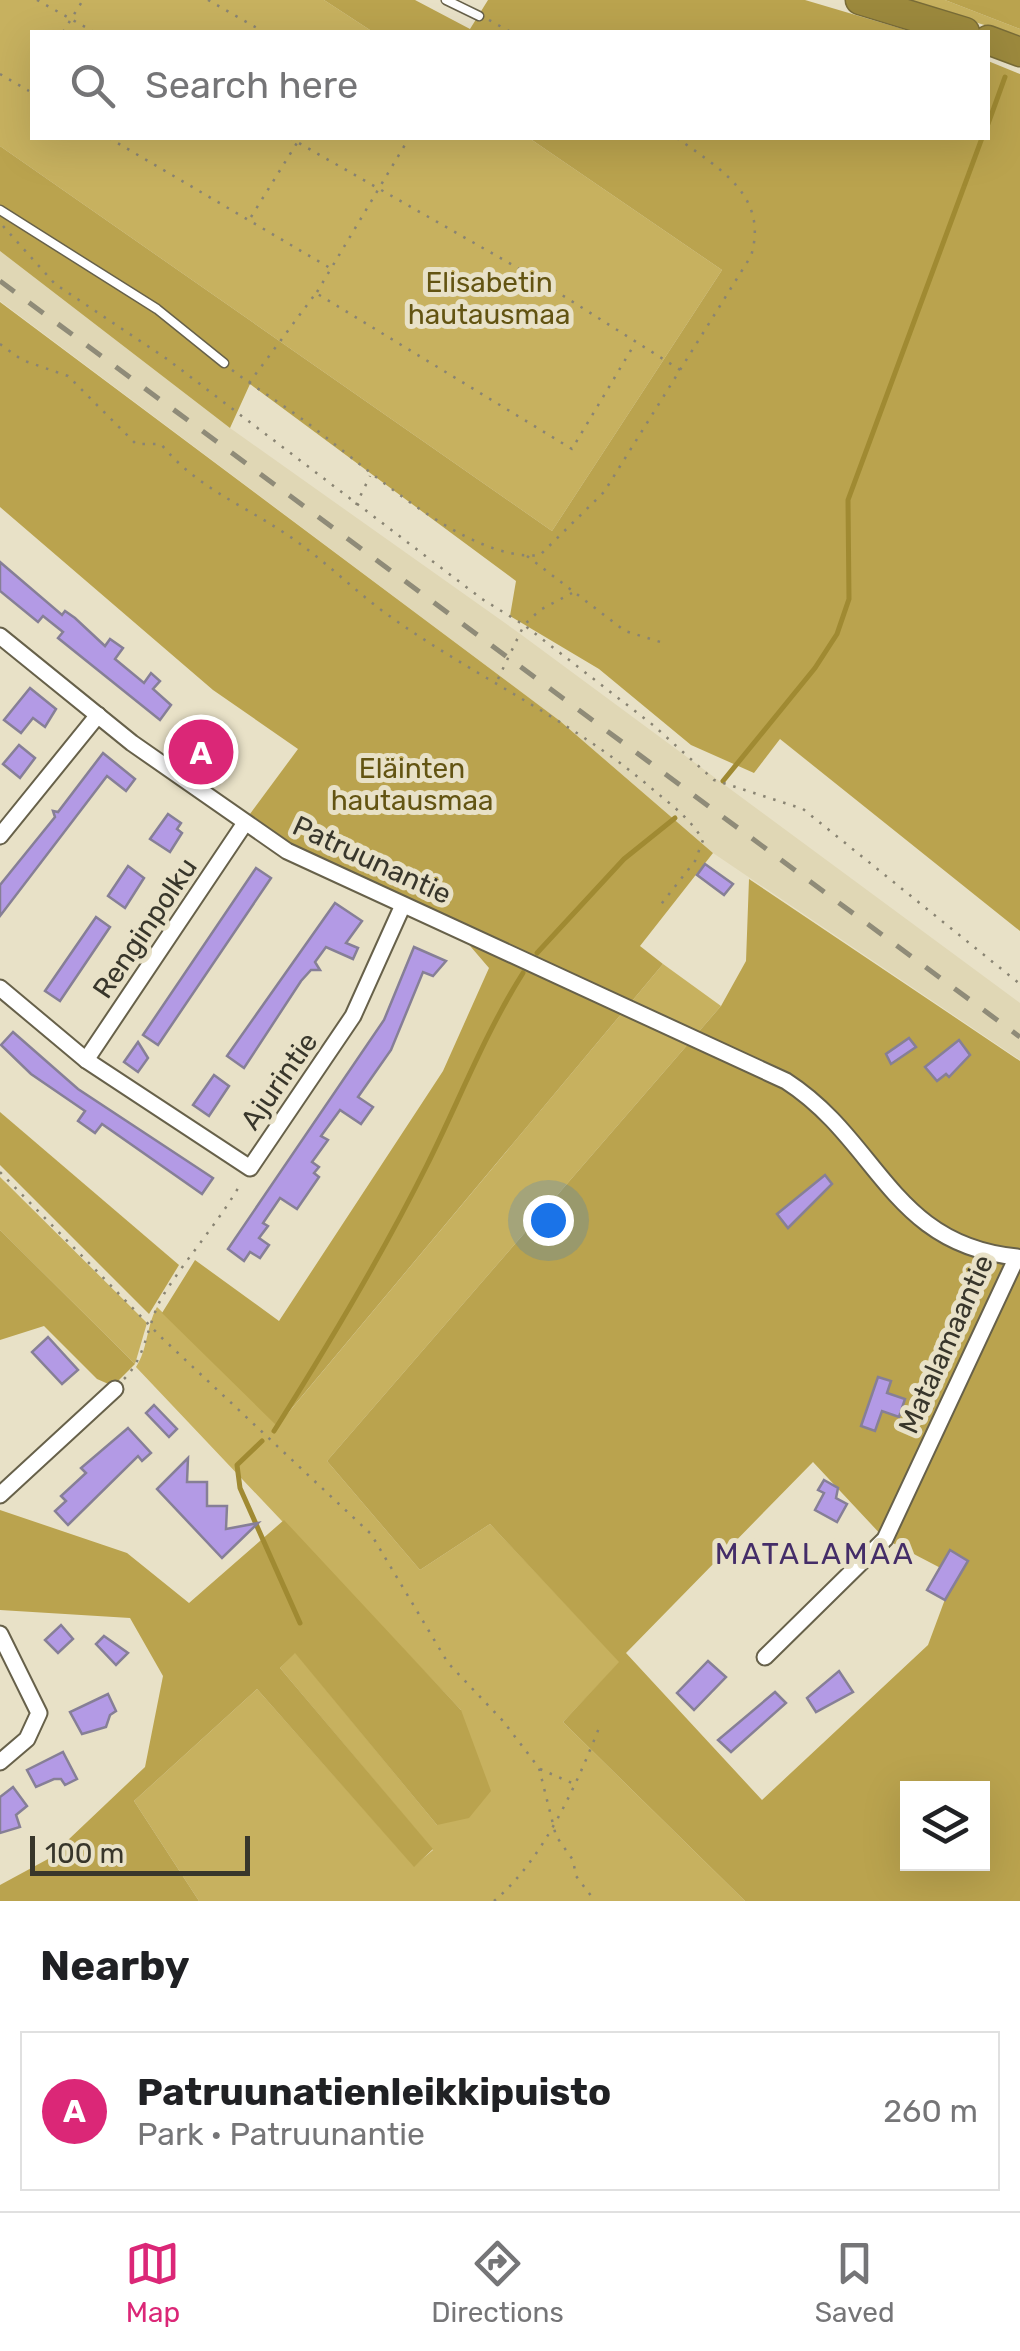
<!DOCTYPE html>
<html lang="en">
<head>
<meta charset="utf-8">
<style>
  body { margin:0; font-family:Rubik,sans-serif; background:#f2f2f2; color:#202124 }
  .controls { position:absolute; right:30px; bottom:30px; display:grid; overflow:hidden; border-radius:0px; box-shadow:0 10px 40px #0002 }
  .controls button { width:90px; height:90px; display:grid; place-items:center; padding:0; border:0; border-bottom:2px solid #e0e0e0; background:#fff; color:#202124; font:50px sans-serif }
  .scale { position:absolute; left:30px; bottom:25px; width:220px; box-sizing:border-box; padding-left:10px; border:5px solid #38362b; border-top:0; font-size:28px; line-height:35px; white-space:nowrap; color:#38362b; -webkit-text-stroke:8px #e8e1c7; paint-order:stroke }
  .you { position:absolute; left:548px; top:1220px; width:35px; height:35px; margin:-25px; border:8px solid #fff; border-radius:50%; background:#1a73e8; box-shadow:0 0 0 15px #1a73e833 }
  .badge { display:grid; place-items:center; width:65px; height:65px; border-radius:50%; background:#db2777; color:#fff; font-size:32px; font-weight:700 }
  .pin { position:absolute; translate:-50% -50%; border:5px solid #fff; box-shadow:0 2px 10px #0006 }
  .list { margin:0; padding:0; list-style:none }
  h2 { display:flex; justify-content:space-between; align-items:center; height:130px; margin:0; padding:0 40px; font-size:42px }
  h2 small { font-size:32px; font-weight:400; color:#757577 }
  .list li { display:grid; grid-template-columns:65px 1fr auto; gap:30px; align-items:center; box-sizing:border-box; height:160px; margin:0 20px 20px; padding:0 20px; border:2px solid #e0e0e0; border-radius:0px }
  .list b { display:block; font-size:38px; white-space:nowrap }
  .list p { margin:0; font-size:32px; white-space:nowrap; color:#757577 }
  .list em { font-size:32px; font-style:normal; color:#757577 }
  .icon { flex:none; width:55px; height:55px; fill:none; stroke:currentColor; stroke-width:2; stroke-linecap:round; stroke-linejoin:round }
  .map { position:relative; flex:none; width:1020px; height:1901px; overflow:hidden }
  .search { position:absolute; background:#fff; box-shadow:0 10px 40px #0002; left:30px; right:30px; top:30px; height:110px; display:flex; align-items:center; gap:25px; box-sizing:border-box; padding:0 35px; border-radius:0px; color:#757577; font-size:38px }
  .sheet { height:310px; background:#fff }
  nav { display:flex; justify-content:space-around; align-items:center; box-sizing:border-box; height:140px; border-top:2px solid #e0e0e0; background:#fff; font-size:28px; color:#757577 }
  nav a { display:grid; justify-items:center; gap:5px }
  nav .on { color:#db2777 }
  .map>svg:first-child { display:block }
</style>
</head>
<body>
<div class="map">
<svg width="1020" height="1901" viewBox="0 0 1020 1901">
  <rect width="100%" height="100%" fill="#e8e1c7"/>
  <path fill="#e0d7b5" d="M 0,251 L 230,428 L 519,633 L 1020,1003 L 1020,1060 L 713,853 L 560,721 L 0,301 Z"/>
  <g fill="#c7b15f">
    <path d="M 0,0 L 324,0 L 373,32 L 32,32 L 32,138 L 529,138 L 722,270 L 552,531 L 0,146 Z"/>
    <path d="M 904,0 L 945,0 L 1020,29 L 1020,36 Z"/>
    <path d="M 663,964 L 721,1006 L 327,1461 L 420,1570 L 490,1524 L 620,1662 L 563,1722 L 745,1901 L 199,1901 L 134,1801 L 257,1689 L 414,1866 L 433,1850 L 280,1668 L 295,1652 L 437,1825 L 461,1710 L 136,1367 C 148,1349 146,1327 157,1307 L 278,1425 Z"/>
    <path d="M 0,1177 L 147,1323 L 135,1364 L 0,1230 Z"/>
  </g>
  <g fill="#baa34e" fill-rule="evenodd">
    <path d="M 324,0 L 415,0 L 470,29 L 488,0 L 805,0 L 913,32 L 373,32 Z"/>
    <path d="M 945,0 L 1020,0 L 1020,29 Z"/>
    <path d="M 988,61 L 1020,74 L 1020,931 L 780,739 L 754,773 L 691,745 L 599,669 L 510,616 L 516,581 L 250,384 L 230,428 L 0,251 L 0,146 L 552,531 L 722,270 L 529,138 L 988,138 Z"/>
    <path d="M 0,302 L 560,721 L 713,853 L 640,946 L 663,964 L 277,1426 L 162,1313 L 195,1260 L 279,1321 L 443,1071 L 489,968 L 459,933 L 290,846 L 247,818 L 298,749 L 213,690 L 0,507 Z"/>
    <path d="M 749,879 L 1020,1061 L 1020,1901 L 745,1901 L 563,1722 L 619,1662 L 490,1524 L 420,1570 L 327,1461 L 721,1006 L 746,961 ZM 813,1462 L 885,1539 L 954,1575 L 928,1645 L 762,1800 L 626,1653 ZM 908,1788 L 982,1788 L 982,1864 L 908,1864 Z"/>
    <path d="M 0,1112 L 179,1265 L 149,1314 L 0,1165 Z"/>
    <path d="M 0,1230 L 135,1364 L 113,1386 L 97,1379 L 44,1326 L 0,1340 Z"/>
    <path d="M 0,1510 L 127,1553 L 189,1603 L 284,1520 L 461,1710 L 491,1791 L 469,1818 L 437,1825 L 295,1653 L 280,1668 L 433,1849 L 414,1867 L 257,1689 L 134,1801 L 199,1901 L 0,1901 L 0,1885 L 48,1859 L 145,1767 L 163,1676 L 130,1618 L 0,1610 Z"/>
  </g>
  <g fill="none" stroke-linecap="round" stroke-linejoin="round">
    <g stroke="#a08a32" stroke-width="5">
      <path d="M 988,124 L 1005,77"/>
      <path d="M 723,781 L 815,668 L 837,634 L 849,599 L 848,500 L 982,138"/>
      <path d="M 537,953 L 624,859 L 675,818"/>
      <path d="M 274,1431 C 329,1344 381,1257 427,1165 C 459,1101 485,1033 523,973"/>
      <path d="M 262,1441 L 237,1465 L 240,1488 L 300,1623"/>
    </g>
  </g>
  <g fill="#b39ae5" stroke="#867f96" stroke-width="2.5">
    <path d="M 0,562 L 62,615 L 65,611 L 75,618 L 105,646 L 110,639 L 123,648 L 115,659 L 144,683 L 151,673 L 160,681 L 153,689 L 171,705 L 160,720 L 58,638 L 63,632 L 43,616 L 38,622 L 0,591 Z"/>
    <path d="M 30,688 L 56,709 L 45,727 L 33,718 L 21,733 L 4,720 Z"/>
    <path d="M 19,745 L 35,758 L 20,778 L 3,764 Z"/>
    <path d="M 103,753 L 135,779 L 126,791 L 107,776 L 0,916 L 0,885 L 55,817 L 53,811 L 58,812 Z"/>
    <path d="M 168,814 L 181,823 L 177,829 L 182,833 L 170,852 L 150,839 Z"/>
    <path d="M 705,864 L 733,884 L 724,895 L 697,875 Z"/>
    <path d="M 128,866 L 144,878 L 125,908 L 108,896 Z"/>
    <path d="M 256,868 L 271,878 L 158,1045 L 143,1035 Z"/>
    <path d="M 335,903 L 362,921 L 346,943 L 358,948 L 353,959 L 326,947 L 315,962 L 320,970 L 311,970 L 301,981 L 244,1068 L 227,1056 Z"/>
    <path d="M 96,917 L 110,927 L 60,1001 L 45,991 Z"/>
    <path d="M 414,947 L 446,961 L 433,976 L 423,972 L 391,1050 L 358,1097 L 373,1107 L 361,1124 L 340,1110 L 321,1136 L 328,1140 L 312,1162 L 319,1167 L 314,1173 L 319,1177 L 297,1209 L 280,1198 L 263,1223 L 268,1226 L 259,1238 L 269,1245 L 260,1258 L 250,1252 L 244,1261 L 228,1249 L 384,1020 Z"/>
    <path d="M 13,1032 L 78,1089 L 213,1178 L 202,1194 L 102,1124 L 95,1133 L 78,1121 L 85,1111 L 31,1074 L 1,1045 Z"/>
    <path d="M 909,1038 L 916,1047 L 891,1064 L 886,1054 Z"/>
    <path d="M 959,1040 L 970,1055 L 949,1077 L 946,1074 L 937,1081 L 925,1067 Z"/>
    <path d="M 138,1042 L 148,1058 L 138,1072 L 124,1062 Z"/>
    <path d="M 214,1075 L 229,1086 L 209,1116 L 193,1105 Z"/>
    <path d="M 825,1175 L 832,1184 L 788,1228 L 777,1214 Z"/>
    <path d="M 48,1337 L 78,1370 L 62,1384 L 32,1352 Z"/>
    <path d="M 878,1377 L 891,1381 L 887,1393 L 905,1399 L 899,1417 L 882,1411 L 875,1431 L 861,1426 Z"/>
    <path d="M 154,1405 L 177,1429 L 169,1437 L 146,1413 Z"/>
    <path d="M 128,1428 L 151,1453 L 142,1461 L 138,1456 L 68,1525 L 55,1511 L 66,1501 L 61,1496 L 86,1473 L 81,1468 Z"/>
    <path d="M 188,1458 L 187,1482 L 207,1482 L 207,1506 L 227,1506 L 226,1529 L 258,1523 L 222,1558 L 157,1489 Z"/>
    <path d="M 824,1480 L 838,1488 L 836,1498 L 847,1504 L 837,1522 L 815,1510 L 824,1493 L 818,1490 Z"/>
    <path d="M 950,1550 L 968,1561 L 945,1600 L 927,1590 Z"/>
    <path d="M 61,1625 L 73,1639 L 58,1653 L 45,1640 Z"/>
    <path d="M 104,1636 L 128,1653 L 116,1665 L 96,1644 Z"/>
    <path d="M 708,1661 L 726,1677 L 694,1710 L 677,1693 Z"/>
    <path d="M 839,1671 L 853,1692 L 816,1712 L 807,1698 Z"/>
    <path d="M 775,1692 L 786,1703 L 731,1752 L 718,1740 Z"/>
    <path d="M 108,1694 L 116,1711 L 110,1715 L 106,1727 L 82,1734 L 70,1712 Z"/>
    <path d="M 63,1752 L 77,1779 L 65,1785 L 61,1779 L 54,1779 L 36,1787 L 27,1770 Z"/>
    <path d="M 13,1787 L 27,1806 L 16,1815 L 20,1827 L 0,1833 L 0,1797 Z"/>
  </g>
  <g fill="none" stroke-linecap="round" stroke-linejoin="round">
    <defs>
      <g id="lane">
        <path d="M 446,0 L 479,16"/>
        <path d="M 0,210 L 157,309 L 224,363"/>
      </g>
      <g id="street">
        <path d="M 0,636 L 132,743 L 287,851 L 786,1081 C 879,1141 891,1245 1017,1257 L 885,1539 L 765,1657"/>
        <path d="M 0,836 L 98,715"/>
        <path d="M 0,988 L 86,1060 L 250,1168 L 353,1016 L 403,905"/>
        <path d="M 86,1060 L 245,823"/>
        <path d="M 0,1495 L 115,1389"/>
        <path d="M 0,1634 L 39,1713 L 27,1739 L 0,1762"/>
      </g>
      <g id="highway">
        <path d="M 860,0 L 965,32"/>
        <path d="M 988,40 L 1020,52"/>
      </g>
    </defs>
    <use href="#lane" stroke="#67614a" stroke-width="11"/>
    <use href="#street" stroke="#67614a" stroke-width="19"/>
    <use href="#highway" stroke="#796c37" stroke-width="31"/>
    <g stroke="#898473" stroke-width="2.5" stroke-dasharray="2.5 8" stroke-linecap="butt">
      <path d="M 37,0 L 94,32"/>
      <path d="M 208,0 L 264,32"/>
      <path d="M 489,20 L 511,32"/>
      <path d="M 63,32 L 83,0"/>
      <path d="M 0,74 L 29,91"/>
      <path d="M 109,138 L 330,268"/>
      <path d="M 290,138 L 532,276 L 682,371"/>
      <path d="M 251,217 L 300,138"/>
      <path d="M 3,226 L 55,284 L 167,359 L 482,599 L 524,625 L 540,610 L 572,593"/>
      <path d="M 317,292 L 409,138"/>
      <path d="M 0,344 L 22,360 L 68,376 L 136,444 L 161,444 C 195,486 239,503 283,532 C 320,556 349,586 384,612 C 470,675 568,717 650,787 C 670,804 689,817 703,840 L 695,861 L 659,907"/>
      <path d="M 232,370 C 254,387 279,402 302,419 C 360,461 466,563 540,555 L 604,492 L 751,256 C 769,196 720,169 677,138"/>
      <path d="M 249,383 L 316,293 L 572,449 L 634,345"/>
      <path d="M 356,505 L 370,476"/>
      <path d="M 527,556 L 625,631 L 667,644"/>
      <path d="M 498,679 L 524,625 L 653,725 L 714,780 L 803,809 L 1020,984"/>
      <path d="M 0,1172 L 162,1338 L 371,1534 L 448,1663 L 503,1721 L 539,1768 L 556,1836 L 573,1860 L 576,1876 L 595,1901"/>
      <path d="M 124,1379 C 148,1355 146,1323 164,1294 C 188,1256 219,1222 241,1183"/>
      <path d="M 540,1769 L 574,1784"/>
      <path d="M 494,1901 C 543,1860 576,1786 599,1728"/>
    </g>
    <use href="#lane" stroke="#fff" stroke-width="8"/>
    <use href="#street" stroke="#fff" stroke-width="15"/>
    <use href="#highway" stroke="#9c893d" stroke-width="28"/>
    <path stroke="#8f8b78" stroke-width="5" stroke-dasharray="18 18" stroke-linecap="butt" d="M 0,281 L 1020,1037"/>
  </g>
  <g text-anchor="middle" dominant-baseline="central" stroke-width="10" stroke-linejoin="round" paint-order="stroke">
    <g font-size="28" fill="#635412" stroke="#e8e1c7">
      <text x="489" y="282">Elisabetin<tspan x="489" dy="32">hautausmaa</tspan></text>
      <text x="412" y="768">Eläinten<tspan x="412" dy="32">hautausmaa</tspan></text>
    </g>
    <g font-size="28" fill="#38362b" stroke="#e8e1c7">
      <text transform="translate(372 860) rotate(25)">Patruunantie</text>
      <text transform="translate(145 928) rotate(-56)">Renginpolku</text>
      <text transform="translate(279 1081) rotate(-55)">Ajurintie</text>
      <text transform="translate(946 1344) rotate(-66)">Matalamaantie</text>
    </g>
    <g font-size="30" letter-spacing="2.5" fill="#442d68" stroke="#e8e1c7">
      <text x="815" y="1554">MATALAMAA</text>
    </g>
  </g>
</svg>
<div class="controls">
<button><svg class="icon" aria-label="layers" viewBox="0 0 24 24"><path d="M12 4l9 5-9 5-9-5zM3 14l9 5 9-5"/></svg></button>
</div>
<div class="scale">100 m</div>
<div class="you"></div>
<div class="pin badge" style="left:201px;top:752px">A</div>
<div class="search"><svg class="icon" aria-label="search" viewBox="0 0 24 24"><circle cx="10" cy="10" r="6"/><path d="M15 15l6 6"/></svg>Search here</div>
</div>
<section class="sheet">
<h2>Nearby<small></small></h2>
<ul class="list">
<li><span class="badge">A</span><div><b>Patruunatienleikkipuisto</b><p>Park · Patruunantie</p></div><em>260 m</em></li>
</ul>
</section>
<nav>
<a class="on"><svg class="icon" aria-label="map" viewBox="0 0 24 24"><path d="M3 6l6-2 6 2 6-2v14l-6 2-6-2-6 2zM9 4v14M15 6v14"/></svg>Map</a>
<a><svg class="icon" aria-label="directions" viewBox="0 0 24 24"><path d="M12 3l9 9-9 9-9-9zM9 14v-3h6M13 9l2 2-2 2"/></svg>Directions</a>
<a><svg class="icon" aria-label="saved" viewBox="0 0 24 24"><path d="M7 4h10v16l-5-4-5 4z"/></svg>Saved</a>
</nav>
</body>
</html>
